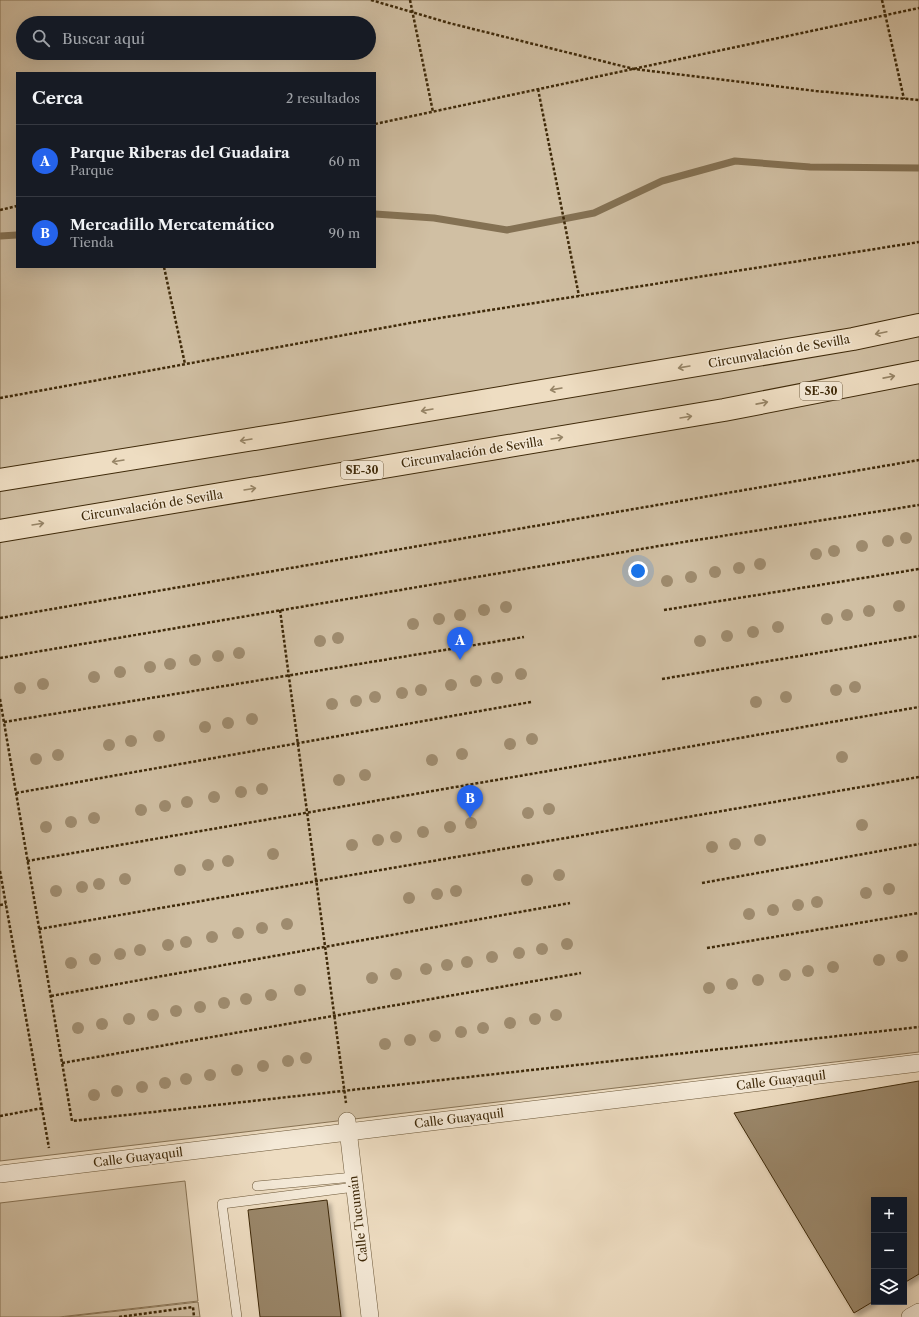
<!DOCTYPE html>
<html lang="es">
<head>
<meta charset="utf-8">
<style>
  body { margin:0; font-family:"Libre Caslon Text",serif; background:#242831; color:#f1f3f6 }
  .controls { position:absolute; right:12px; bottom:12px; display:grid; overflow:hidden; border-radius:0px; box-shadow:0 4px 16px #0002 }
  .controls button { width:36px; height:36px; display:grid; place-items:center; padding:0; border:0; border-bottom:1px solid #363941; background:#171b24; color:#f1f3f6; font:20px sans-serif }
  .you { position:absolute; left:638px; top:571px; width:14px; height:14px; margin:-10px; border:3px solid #fff; border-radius:50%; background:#1a73e8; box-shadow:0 0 0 6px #1a73e833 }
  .badge { display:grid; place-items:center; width:26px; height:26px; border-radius:50%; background:#2563eb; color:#fff; font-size:13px; font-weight:700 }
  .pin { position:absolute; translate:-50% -33px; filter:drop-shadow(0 1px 2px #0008) }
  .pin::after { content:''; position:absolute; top:21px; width:14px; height:12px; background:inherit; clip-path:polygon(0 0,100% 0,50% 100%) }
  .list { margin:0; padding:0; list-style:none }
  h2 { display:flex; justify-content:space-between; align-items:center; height:52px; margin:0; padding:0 16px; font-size:17px }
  h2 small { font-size:13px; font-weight:400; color:#9ea1a6 }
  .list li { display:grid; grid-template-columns:26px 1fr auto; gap:12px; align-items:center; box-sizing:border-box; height:72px; padding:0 16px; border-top:1px solid #363941 }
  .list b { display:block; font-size:15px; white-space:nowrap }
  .list p { margin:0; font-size:13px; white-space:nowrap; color:#9ea1a6 }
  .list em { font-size:13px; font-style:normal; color:#9ea1a6 }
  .icon { flex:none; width:22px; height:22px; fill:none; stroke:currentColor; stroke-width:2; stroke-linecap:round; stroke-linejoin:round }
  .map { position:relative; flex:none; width:919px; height:1317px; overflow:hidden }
  .search { position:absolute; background:#171b24; box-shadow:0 4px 16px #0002; left:16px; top:16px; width:360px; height:44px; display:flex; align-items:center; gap:10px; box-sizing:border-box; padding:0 14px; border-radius:22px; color:#9ea1a6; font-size:15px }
  .panel { position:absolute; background:#171b24; box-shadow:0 4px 16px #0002; left:16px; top:72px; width:360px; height:196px; border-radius:0px }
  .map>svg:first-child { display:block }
</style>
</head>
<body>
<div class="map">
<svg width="919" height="1317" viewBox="0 0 919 1317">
  <defs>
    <filter id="shadow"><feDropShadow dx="3.5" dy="3.5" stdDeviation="2" flood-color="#0004"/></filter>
  </defs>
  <rect width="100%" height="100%" fill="#eeddc2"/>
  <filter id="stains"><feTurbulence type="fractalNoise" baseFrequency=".005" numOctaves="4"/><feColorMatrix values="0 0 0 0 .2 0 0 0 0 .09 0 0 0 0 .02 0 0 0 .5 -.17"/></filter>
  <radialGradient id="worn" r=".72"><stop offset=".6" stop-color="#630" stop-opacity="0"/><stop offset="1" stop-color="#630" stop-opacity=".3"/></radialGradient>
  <g fill="#d0bfa3" stroke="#887456" fill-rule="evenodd">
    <path d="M 0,0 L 919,0 L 919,1052 L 0,1161 ZM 23,23 L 369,23 L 369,53 L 23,53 ZM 17,73 L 375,73 L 375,267 L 17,267 Z"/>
    <path d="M 185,1181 L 198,1301 L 59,1317 L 0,1317 L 0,1203 Z"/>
    <path d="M 198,1302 L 200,1317 L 65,1317 Z"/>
  </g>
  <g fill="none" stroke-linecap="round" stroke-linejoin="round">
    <g stroke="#847153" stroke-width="7">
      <path d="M 375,214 L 434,218 L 507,230 L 594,213 L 662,181 L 735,161 L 810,167 L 919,168"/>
      <path d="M 0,236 L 17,235"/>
    </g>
  </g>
  <g fill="#9a876a" stroke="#3f2a0a" filter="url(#shadow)">
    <path d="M 919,1081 L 919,1274 L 904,1283 L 904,1200 L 874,1200 L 874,1301 L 854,1313 L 734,1113 Z"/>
    <path d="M 327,1200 L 341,1317 L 260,1317 L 248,1210 Z"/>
  </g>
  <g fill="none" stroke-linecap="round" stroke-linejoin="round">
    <defs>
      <g id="lane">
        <path d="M 257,1186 L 354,1177"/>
        <path d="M 237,1317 L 222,1204 L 355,1187"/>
      </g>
      <g id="street">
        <path d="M 347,1121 L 370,1317"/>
        <path d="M 0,1174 L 919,1063"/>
        <path d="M 910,1317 L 919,1312"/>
      </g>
      <g id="highway">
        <path d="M 0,480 L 285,434 L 853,339 L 919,325"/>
        <path d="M 0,531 L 724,410 L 919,372"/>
      </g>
    </defs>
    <use href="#lane" stroke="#6b5738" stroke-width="10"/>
    <use href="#street" stroke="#6b5738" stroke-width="18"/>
    <use href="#highway" stroke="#3f2a0a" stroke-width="24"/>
    <g stroke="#3f2a0a" stroke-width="2.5" stroke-dasharray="3 2" stroke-linecap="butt">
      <path d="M 371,0 L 449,23 L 634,69 L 816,91 L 919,100"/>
      <path d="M 410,0 L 433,112"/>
      <path d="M 882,0 L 904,99"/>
      <path d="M 538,89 L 579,296"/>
      <path d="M 375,124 L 919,8"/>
      <path d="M 0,210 L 17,206"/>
      <path d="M 164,267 L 185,364"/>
      <path d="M 0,398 L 421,321 L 919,242"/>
      <path d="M 280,610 L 346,1103"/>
      <path d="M 664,610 L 919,569"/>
      <path d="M 0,618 L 919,460"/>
      <path d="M 0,658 L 665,545 L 919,505"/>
      <path d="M 662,679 L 919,636"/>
      <path d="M 0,699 L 72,1121 L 919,1027"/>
      <path d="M 4,722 L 524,637"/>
      <path d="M 16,793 L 531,702"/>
      <path d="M 27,861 L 919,707"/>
      <path d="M 0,871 L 49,1148"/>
      <path d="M 702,883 L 919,844"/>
      <path d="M 0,905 L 6,904"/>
      <path d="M 39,929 L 919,777"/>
      <path d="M 707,948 L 919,913"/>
      <path d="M 51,996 L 570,903"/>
      <path d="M 62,1063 L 581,973"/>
      <path d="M 0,1116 L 43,1108"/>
      <path d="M 119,1317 L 193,1307 L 194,1317"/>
    </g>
    <use href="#lane" stroke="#f4e9d7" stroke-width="9"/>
    <use href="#street" stroke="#f4e9d7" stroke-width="17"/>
    <use href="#highway" stroke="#eeddc2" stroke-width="22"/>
  </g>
  <g fill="#9e8b6e">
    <circle cx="906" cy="538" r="6"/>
    <circle cx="888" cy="541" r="6"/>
    <circle cx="862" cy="546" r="6"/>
    <circle cx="834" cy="551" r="6"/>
    <circle cx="816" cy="554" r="6"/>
    <circle cx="760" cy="564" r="6"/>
    <circle cx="739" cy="568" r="6"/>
    <circle cx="715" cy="572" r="6"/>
    <circle cx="691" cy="577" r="6"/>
    <circle cx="667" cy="581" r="6"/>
    <circle cx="899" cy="606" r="6"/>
    <circle cx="506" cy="607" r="6"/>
    <circle cx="484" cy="610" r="6"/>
    <circle cx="869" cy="611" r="6"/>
    <circle cx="460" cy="615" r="6"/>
    <circle cx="847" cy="615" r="6"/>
    <circle cx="439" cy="619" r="6"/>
    <circle cx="827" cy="619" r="6"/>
    <circle cx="413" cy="624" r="6"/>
    <circle cx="778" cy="627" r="6"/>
    <circle cx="753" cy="632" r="6"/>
    <circle cx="727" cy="636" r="6"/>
    <circle cx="338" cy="638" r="6"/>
    <circle cx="320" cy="641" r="6"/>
    <circle cx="700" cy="641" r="6"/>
    <circle cx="239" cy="653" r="6"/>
    <circle cx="218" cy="656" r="6"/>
    <circle cx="195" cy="660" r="6"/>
    <circle cx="170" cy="664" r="6"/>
    <circle cx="150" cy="667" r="6"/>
    <circle cx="120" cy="672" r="6"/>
    <circle cx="521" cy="674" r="6"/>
    <circle cx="94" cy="677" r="6"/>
    <circle cx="497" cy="678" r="6"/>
    <circle cx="476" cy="681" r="6"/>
    <circle cx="43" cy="684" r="6"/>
    <circle cx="451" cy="685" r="6"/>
    <circle cx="855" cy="687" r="6"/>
    <circle cx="20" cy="688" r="6"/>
    <circle cx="421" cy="690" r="6"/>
    <circle cx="836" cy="690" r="6"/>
    <circle cx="402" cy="693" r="6"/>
    <circle cx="375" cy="697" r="6"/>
    <circle cx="786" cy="697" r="6"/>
    <circle cx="356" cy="701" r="6"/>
    <circle cx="756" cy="702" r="6"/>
    <circle cx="332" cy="704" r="6"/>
    <circle cx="252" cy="719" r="6"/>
    <circle cx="228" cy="723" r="6"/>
    <circle cx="205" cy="727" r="6"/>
    <circle cx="159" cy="736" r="6"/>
    <circle cx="532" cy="739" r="6"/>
    <circle cx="131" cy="741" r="6"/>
    <circle cx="510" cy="744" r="6"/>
    <circle cx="109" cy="745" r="6"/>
    <circle cx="462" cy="754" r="6"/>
    <circle cx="58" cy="755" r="6"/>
    <circle cx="842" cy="757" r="6"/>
    <circle cx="36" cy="759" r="6"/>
    <circle cx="432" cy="760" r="6"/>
    <circle cx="365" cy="775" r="6"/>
    <circle cx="339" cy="780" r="6"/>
    <circle cx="262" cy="789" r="6"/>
    <circle cx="241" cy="792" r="6"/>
    <circle cx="214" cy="797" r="6"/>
    <circle cx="187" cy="802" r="6"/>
    <circle cx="165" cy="806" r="6"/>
    <circle cx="549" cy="809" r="6"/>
    <circle cx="141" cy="810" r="6"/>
    <circle cx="528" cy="813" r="6"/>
    <circle cx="94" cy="818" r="6"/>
    <circle cx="71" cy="822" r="6"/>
    <circle cx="471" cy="823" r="6"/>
    <circle cx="862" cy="825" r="6"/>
    <circle cx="46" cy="827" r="6"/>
    <circle cx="450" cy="827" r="6"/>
    <circle cx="423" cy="832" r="6"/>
    <circle cx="396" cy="837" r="6"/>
    <circle cx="378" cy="840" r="6"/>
    <circle cx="760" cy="840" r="6"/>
    <circle cx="735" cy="844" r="6"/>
    <circle cx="352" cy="845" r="6"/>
    <circle cx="712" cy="847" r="6"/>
    <circle cx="273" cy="854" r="6"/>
    <circle cx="228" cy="861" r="6"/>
    <circle cx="208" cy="865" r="6"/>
    <circle cx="180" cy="870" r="6"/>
    <circle cx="559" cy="875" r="6"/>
    <circle cx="125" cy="879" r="6"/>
    <circle cx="527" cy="880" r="6"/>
    <circle cx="99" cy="884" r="6"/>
    <circle cx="82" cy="887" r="6"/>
    <circle cx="889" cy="889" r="6"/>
    <circle cx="56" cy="891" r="6"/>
    <circle cx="456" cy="891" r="6"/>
    <circle cx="866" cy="893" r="6"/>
    <circle cx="437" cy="894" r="6"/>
    <circle cx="409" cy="898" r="6"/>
    <circle cx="817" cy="902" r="6"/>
    <circle cx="798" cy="905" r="6"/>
    <circle cx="773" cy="910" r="6"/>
    <circle cx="749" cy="914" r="6"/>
    <circle cx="287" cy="924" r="6"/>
    <circle cx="262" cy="928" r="6"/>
    <circle cx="238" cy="933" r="6"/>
    <circle cx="212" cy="937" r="6"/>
    <circle cx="186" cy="942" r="6"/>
    <circle cx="567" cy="944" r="6"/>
    <circle cx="168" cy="945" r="6"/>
    <circle cx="542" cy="949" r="6"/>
    <circle cx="140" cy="950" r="6"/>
    <circle cx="519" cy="953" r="6"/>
    <circle cx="120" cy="954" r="6"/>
    <circle cx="902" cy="956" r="6"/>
    <circle cx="492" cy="957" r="6"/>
    <circle cx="95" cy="959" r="6"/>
    <circle cx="879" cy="960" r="6"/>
    <circle cx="467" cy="962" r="6"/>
    <circle cx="71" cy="963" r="6"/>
    <circle cx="447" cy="965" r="6"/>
    <circle cx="833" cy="967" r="6"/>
    <circle cx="426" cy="969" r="6"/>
    <circle cx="808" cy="971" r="6"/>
    <circle cx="396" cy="974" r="6"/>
    <circle cx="785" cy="975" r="6"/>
    <circle cx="372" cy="978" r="6"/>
    <circle cx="758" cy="980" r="6"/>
    <circle cx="732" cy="984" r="6"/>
    <circle cx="709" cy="988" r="6"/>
    <circle cx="300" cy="990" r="6"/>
    <circle cx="271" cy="995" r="6"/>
    <circle cx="246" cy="999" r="6"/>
    <circle cx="224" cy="1003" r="6"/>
    <circle cx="200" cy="1007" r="6"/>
    <circle cx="176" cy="1011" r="6"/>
    <circle cx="153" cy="1015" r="6"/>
    <circle cx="556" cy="1015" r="6"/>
    <circle cx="129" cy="1019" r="6"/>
    <circle cx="535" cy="1019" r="6"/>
    <circle cx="510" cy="1023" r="6"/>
    <circle cx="102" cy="1024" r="6"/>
    <circle cx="78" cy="1028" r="6"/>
    <circle cx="483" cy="1028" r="6"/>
    <circle cx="461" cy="1032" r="6"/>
    <circle cx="435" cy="1036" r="6"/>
    <circle cx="410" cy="1040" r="6"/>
    <circle cx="385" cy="1044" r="6"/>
    <circle cx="306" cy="1058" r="6"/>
    <circle cx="288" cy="1061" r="6"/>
    <circle cx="263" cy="1066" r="6"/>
    <circle cx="237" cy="1070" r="6"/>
    <circle cx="210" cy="1075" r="6"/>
    <circle cx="186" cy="1079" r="6"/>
    <circle cx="165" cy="1083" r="6"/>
    <circle cx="142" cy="1087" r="6"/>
    <circle cx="117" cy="1091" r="6"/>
    <circle cx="94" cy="1095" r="6"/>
  </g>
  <defs><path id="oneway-shaft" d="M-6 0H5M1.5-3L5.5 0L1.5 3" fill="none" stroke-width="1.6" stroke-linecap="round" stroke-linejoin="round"/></defs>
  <g stroke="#968466">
    <use href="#oneway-shaft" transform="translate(881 333) rotate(168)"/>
    <use href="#oneway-shaft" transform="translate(684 367) rotate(170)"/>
    <use href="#oneway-shaft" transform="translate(889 377) rotate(-11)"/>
    <use href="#oneway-shaft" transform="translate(556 389) rotate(170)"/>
    <use href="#oneway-shaft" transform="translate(762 403) rotate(-11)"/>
    <use href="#oneway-shaft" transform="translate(427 410) rotate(170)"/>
    <use href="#oneway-shaft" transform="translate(686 417) rotate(-9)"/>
    <use href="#oneway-shaft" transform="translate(557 438) rotate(-9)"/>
    <use href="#oneway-shaft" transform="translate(246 440) rotate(171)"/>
    <use href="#oneway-shaft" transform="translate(118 461) rotate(171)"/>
    <use href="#oneway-shaft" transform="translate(250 489) rotate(-9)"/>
    <use href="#oneway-shaft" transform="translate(38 524) rotate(-9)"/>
  </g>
  <g text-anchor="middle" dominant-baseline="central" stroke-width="3" stroke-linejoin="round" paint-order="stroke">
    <g fill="#f4e9d7" stroke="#756348" stroke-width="1">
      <rect x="800" y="382" width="42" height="18" rx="3"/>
      <rect x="341" y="461" width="42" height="18" rx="3"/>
    </g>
    <g font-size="11" font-weight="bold" fill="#3f2a0a">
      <text x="821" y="391">SE-30</text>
      <text x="362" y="470">SE-30</text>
    </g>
    <g font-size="12" fill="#3f2a0a" stroke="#f4e9d7">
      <text transform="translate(779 351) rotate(-10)">Circunvalación de Sevilla</text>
      <text transform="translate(472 452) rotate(-9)">Circunvalación de Sevilla</text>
      <text transform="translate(152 505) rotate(-9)">Circunvalación de Sevilla</text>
      <text transform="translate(781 1080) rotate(-7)">Calle Guayaquil</text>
      <text transform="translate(459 1118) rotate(-7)">Calle Guayaquil</text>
      <text transform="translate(138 1157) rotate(-7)">Calle Guayaquil</text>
      <text transform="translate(358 1219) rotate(-97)">Calle Tucumán</text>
    </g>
  </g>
  <rect width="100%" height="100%" filter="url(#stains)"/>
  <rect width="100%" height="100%" fill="url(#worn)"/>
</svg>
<div class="controls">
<button>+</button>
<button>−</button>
<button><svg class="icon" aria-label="layers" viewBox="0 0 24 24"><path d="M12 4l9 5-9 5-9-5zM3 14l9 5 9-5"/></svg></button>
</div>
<div class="you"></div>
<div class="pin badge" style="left:460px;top:660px">A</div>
<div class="pin badge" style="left:470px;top:818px">B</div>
<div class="search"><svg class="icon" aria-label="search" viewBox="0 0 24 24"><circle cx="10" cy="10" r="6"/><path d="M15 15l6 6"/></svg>Buscar aquí</div>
<section class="panel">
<h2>Cerca<small>2 resultados</small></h2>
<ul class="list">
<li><span class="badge">A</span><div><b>Parque Riberas del Guadaira</b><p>Parque</p></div><em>60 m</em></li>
<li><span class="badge">B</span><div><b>Mercadillo Mercatemático</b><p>Tienda</p></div><em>90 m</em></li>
</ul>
</section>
</div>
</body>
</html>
